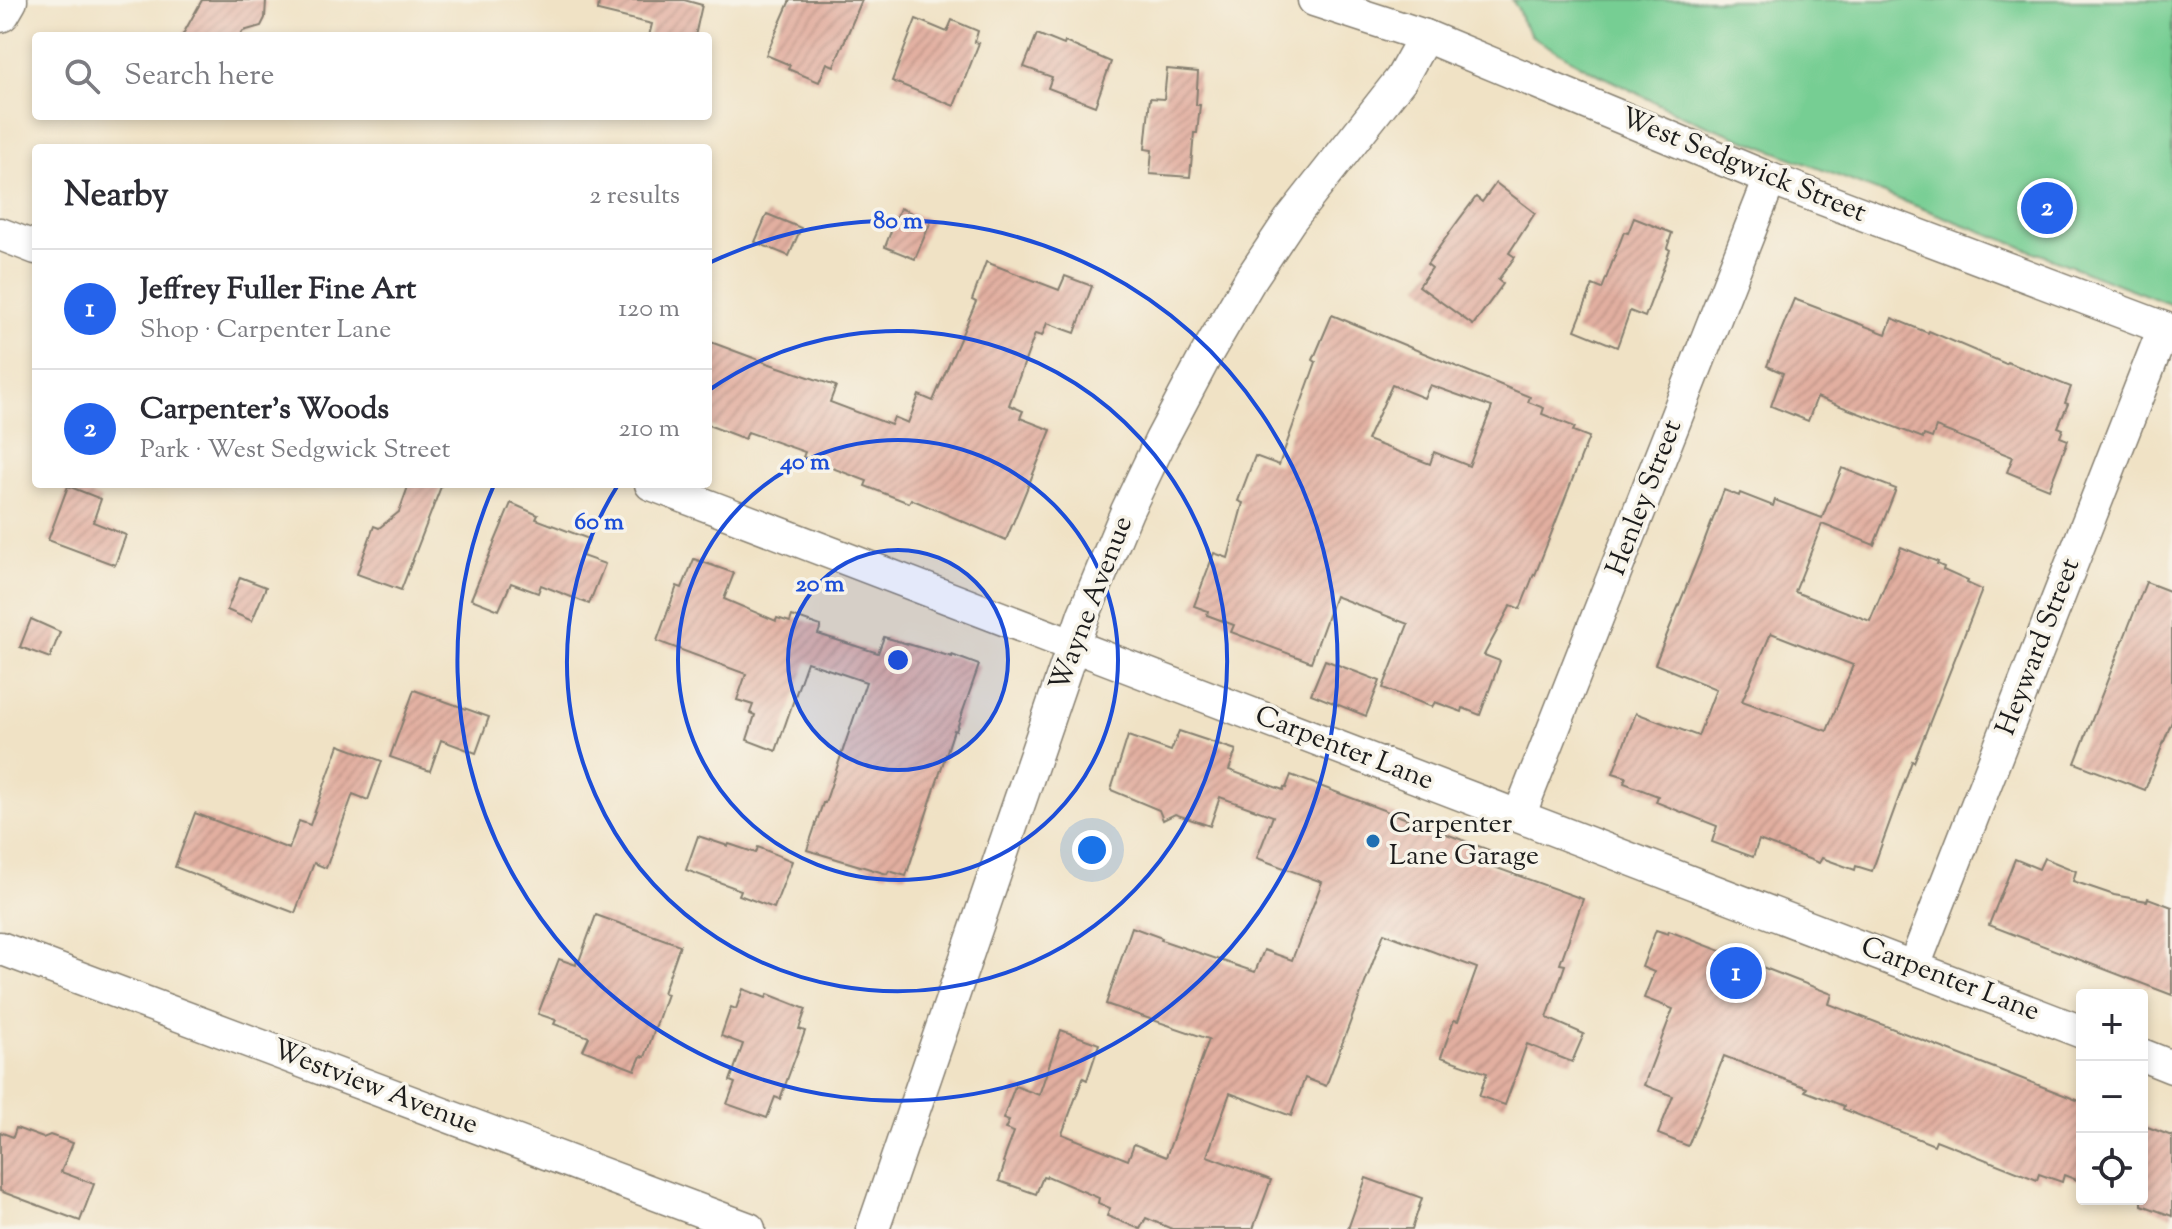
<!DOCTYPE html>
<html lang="en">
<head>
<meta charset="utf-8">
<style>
  body { margin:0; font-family:"Sorts Mill Goudy",serif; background:#f7f7f7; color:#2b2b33 }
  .controls { position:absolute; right:24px; bottom:24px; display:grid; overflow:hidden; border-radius:8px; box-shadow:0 4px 12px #0003 }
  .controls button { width:72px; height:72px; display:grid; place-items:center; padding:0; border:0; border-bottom:2px solid #e1e1e2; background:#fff; color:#2b2b33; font:40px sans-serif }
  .you { position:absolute; left:1092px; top:850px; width:28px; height:28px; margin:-20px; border:6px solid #fff; border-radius:50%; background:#1a73e8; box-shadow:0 0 0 12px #1a73e833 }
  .badge { display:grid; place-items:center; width:52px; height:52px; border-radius:50%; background:#2563eb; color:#fff; font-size:26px; font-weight:700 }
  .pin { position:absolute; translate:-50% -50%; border:4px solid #fff; box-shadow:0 2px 8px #0006 }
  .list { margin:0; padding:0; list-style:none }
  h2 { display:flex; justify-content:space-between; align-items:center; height:104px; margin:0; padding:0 32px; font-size:34px }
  h2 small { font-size:26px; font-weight:400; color:#7c7c81 }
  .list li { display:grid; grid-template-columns:52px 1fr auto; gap:24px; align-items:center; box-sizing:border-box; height:120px; padding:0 32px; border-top:2px solid #e1e1e2 }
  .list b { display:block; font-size:30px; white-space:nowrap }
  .list p { margin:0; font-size:26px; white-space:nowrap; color:#7c7c81 }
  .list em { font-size:26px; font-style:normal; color:#7c7c81 }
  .icon { flex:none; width:44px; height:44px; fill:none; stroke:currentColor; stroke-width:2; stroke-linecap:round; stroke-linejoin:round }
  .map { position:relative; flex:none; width:2172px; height:1229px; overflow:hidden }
  .search { position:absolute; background:#fff; box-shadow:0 4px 12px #0003; left:32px; top:32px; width:680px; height:88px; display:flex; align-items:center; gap:20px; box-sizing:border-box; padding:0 28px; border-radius:8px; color:#7c7c81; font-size:30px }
  .panel { position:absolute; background:#fff; box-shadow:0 4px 12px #0003; left:32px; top:144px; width:680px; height:344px; border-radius:8px }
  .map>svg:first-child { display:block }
</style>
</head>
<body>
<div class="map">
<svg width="2172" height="1229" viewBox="0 0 2172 1229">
  <defs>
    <pattern id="building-hatch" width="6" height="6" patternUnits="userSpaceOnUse" patternTransform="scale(2)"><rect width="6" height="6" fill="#e2afa0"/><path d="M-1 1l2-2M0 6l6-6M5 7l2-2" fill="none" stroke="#c19689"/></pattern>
  </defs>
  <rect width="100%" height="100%" fill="#f7f3e8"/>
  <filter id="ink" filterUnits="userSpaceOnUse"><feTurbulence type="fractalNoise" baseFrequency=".0125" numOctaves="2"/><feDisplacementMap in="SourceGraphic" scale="16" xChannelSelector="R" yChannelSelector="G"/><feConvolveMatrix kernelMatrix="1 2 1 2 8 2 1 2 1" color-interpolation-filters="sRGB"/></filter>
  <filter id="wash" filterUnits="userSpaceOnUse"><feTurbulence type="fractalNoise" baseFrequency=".006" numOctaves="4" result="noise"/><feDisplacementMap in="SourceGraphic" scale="32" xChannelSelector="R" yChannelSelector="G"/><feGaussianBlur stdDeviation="1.8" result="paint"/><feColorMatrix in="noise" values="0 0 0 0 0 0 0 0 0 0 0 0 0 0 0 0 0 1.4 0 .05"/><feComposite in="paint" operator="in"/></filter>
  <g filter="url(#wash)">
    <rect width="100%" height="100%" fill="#f0e2c5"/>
    <path fill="#76ce93" stroke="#497558" stroke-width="2" d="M 1512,0 L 2172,0 L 2172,305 L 1683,116 L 1592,71 L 1541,42 L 1531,35 L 1523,23 L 1518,9 Z"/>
    <g id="blocks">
      <g fill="url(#building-hatch)" fill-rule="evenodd">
        <path d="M 202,0 L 266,0 L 265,18 L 261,26 L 243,31 L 240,36 L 182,36 Z"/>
        <path d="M 599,0 L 684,0 L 702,5 L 695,36 L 649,36 L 652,24 L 598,11 Z"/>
        <path d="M 790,0 L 862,0 L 834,66 L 827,63 L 819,82 L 788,69 L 790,65 L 766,55 Z"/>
        <path d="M 916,19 L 947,32 L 952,20 L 978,31 L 975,42 L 979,43 L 954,106 L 892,81 Z"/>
        <path d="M 1037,34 L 1064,45 L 1065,42 L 1111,62 L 1095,106 L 1048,88 L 1052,77 L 1024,67 Z"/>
        <path d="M 1167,69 L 1198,72 L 1196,105 L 1200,105 L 1197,133 L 1194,133 L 1190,177 L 1150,174 L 1152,150 L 1145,149 L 1150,98 L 1164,99 Z"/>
        <path d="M 1496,183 L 1535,213 L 1509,253 L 1515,257 L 1498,280 L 1503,284 L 1473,325 L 1419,286 L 1432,268 L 1427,264 L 1458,221 L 1476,197 L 1482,202 Z"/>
        <path d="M 900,208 L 931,221 L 915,259 L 885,247 Z"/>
        <path d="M 767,214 L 801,228 L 789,256 L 755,242 Z"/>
        <path d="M 1634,218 L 1672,233 L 1667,248 L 1670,250 L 1645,317 L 1630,311 L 1617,347 L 1575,330 L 1593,285 L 1602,289 L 1624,232 L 1628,233 Z"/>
        <path d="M 986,262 L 1059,290 L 1065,276 L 1092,286 L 1075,333 L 1047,323 L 1042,336 L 1035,334 L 1009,405 L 1023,411 L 1020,418 L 1051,430 L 1006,540 L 911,499 L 909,503 L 865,486 L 867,481 L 803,457 L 805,452 L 748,432 L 745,439 L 708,425 L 708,341 L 767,363 L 836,386 L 830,402 L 891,425 L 894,417 L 908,423 L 919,395 L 933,401 L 976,302 L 972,300 Z"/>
        <path d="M 1794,299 L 1886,334 L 1892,318 L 1928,333 L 1929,331 L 2006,364 L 2007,362 L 2071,387 L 2065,403 L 2068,404 L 2058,427 L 2063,429 L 2060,437 L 2068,440 L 2049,489 L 2007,472 L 2013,457 L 1936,427 L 1932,438 L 1924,435 L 1923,438 L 1817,397 L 1808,421 L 1771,406 L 1783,373 L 1767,366 Z"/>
        <path d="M 1332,315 L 1530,397 L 1528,402 L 1544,408 L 1542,414 L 1575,427 L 1573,431 L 1589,437 L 1535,575 L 1534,574 L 1520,609 L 1511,605 L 1484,655 L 1500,661 L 1480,715 L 1463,708 L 1462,712 L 1435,702 L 1432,707 L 1383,688 L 1408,624 L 1335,596 L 1311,662 L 1231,632 L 1234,625 L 1207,615 L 1208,611 L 1194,606 L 1214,553 L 1228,558 L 1243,503 L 1238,501 L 1255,456 L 1279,465 L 1316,362 L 1313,360 ZM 1392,385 L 1424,398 L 1430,385 L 1492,407 L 1469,466 L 1434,452 L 1430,464 L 1367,440 Z"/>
        <path d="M 1842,468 L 1896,489 L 1874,545 L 1822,524 L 1795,592 L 1870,621 L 1901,547 L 1938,562 L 1937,564 L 1944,567 L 1943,570 L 1968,581 L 1967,583 L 1982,590 L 1914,762 L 1912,761 L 1872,871 L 1856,866 L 1855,870 L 1822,858 L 1819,863 L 1759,840 L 1753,857 L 1712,842 L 1717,826 L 1656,802 L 1658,796 L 1624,783 L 1626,777 L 1613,773 L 1636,713 L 1698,736 L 1716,689 L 1655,664 L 1700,553 L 1724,490 L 1739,496 L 1740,493 L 1773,506 L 1775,500 L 1822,518 ZM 1771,633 L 1853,665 L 1827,731 L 1742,701 Z"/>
        <path d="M 409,484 L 442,484 L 401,590 L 357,574 L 374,526 L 379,528 L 399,512 Z"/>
        <path d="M 68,486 L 101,499 L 93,522 L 126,535 L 115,565 L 48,540 Z"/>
        <path d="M 511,503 L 538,515 L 536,519 L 589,539 L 582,556 L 605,564 L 589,604 L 541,585 L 538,593 L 511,583 L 499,610 L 471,599 Z"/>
        <path d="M 694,559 L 734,573 L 724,599 L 776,621 L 777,618 L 790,622 L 792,616 L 821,626 L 818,634 L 878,653 L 884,637 L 952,657 L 952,655 L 979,665 L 956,731 L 954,730 L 906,876 L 889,871 L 887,874 L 807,850 L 823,803 L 825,803 L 866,682 L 807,662 L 776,751 L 747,740 L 755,715 L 750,713 L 753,705 L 737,700 L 746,674 L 657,641 L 677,586 L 682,588 Z"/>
        <path d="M 240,577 L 266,587 L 252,621 L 227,610 Z"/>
        <path d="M 2146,582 L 2172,592 L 2172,721 L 2145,790 L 2075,763 Z"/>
        <path d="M 31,619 L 60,632 L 50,658 L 20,647 Z"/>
        <path d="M 1325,660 L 1380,681 L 1366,716 L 1311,694 Z"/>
        <path d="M 414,690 L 489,717 L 476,753 L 441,740 L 430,771 L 390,757 Z"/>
        <path d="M 1179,731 L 1236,750 L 1229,770 L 1283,790 L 1284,787 L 1286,788 L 1291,775 L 1489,850 L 1483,863 L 1583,899 L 1560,964 L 1565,965 L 1547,1018 L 1584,1034 L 1572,1062 L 1527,1044 L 1505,1105 L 1479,1096 L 1487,1073 L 1441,1057 L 1454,1020 L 1458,1021 L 1477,968 L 1384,933 L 1326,1086 L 1305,1078 L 1291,1116 L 1230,1093 L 1207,1156 L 1271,1180 L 1253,1229 L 1172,1229 L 1146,1218 L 1140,1229 L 1107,1216 L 1110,1208 L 1098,1203 L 1099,1198 L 1047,1176 L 1046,1178 L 1043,1177 L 1036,1194 L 999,1181 L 1005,1163 L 1003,1162 L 1014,1132 L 1005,1129 L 1009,1121 L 1003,1119 L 1015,1086 L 1039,1095 L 1061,1030 L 1099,1044 L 1087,1080 L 1083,1078 L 1062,1134 L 1128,1160 L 1134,1144 L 1166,1157 L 1209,1039 L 1106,1004 L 1132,927 L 1162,938 L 1161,940 L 1255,972 L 1264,950 L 1292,960 L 1322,882 L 1257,858 L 1273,816 L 1220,797 L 1210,826 L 1175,814 L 1163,820 L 1159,810 L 1111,790 L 1128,736 L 1171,751 Z"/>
        <path d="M 339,745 L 382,761 L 368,800 L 353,794 L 326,868 L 314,863 L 295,913 L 175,867 L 195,813 L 289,849 L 299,821 L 310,825 Z"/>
        <path d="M 698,836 L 728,846 L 729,844 L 756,853 L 758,847 L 792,861 L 774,908 L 739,895 L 741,890 L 686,870 Z"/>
        <path d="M 2044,858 L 2076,871 L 2073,881 L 2114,895 L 2147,901 L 2148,898 L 2172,907 L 2172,995 L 1989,925 L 2015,859 L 2039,869 Z"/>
        <path d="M 596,915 L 680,945 L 663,993 L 667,994 L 645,1057 L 641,1056 L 635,1070 L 583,1050 L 589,1037 L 554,1024 L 556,1020 L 538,1014 L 559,959 L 576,965 L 577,960 L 579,961 Z"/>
        <path d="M 1656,930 L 1668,934 L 1669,931 L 1832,994 L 1829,1004 L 2082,1102 L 2082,1182 L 2064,1175 L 2062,1182 L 2039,1174 L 2037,1180 L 1936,1140 L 1934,1145 L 1843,1109 L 1844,1106 L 1805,1091 L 1807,1088 L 1724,1056 L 1688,1146 L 1658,1134 L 1673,1096 L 1644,1085 L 1673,1009 L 1644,998 L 1654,972 L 1642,967 Z"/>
        <path d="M 743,989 L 766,998 L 768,994 L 806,1009 L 799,1029 L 805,1031 L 794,1061 L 780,1099 L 775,1097 L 767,1118 L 727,1104 L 735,1083 L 730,1081 L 743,1044 L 721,1036 L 731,1007 L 736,1009 Z"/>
        <path d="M 2142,1125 L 2172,1136 L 2172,1216 L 2142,1205 Z"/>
        <path d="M 16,1128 L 43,1138 L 50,1135 L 73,1143 L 61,1172 L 94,1184 L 80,1221 L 0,1191 L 0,1132 L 13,1137 Z"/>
        <path d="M 1366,1178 L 1422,1198 L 1412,1229 L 1348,1229 Z"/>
      </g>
    </g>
  </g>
  <g filter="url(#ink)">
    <use href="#blocks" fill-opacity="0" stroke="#867f70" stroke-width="2"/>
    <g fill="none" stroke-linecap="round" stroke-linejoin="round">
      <defs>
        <g id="minor">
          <path d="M 1314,0 L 1425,36 L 1770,179 L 2172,331"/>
          <path d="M 0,234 L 36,248"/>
          <path d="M 651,484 L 2082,1032"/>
          <path d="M 1519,816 L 1770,179"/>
          <path d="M 0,948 L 749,1229"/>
          <path d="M 1914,966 L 2164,328"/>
          <path d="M 2142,1055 L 2172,1067"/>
          <path d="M 873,1229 L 1084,614 L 1127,511 L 1161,440 L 1206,355 L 1250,280 L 1290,220 L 1401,79 L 1425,36"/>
        </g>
        <path id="tertiary" d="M 0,12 L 7,0"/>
      </defs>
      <use href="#minor" stroke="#867f70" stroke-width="35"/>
      <use href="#tertiary" stroke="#867f70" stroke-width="43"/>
      <use href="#minor" stroke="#fff" stroke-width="32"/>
      <use href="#tertiary" stroke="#fff" stroke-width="40"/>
    </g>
  </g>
  <circle cx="898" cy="660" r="110" fill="#1d4ed8" fill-opacity=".12"/>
  <g fill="none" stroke="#1d4ed8" stroke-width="4">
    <circle cx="898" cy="660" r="110"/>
    <circle cx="898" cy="660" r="220"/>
    <path d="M709 390A330 330 0 1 1 618 485"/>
    <path d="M709 263A440 440 0 1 1 494 485"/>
  </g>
  <circle fill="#1f6fb2" stroke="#f7f3e8" stroke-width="3" cx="1373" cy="841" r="8"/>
  <g text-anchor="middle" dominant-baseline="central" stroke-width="7" stroke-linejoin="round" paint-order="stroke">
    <g font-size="28" fill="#1c1c1c" stroke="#f7f3e8">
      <text transform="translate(1743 166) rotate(22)">West Sedgwick Street</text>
      <text transform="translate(1645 498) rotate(-69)">Henley Street</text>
      <text transform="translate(1092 604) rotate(-69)">Wayne Avenue</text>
      <text transform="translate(2039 647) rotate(-69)">Heyward Street</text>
      <text transform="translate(1344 749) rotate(21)">Carpenter Lane</text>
      <text transform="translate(1950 980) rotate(21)">Carpenter Lane</text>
      <text transform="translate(375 1088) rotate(21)">Westview Avenue</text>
    </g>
    <g font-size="28" fill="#1c1c1c" stroke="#f7f3e8" text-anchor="start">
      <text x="1389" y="825">Carpenter<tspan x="1389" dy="32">Lane Garage</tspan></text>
    </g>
  </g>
  <circle cx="898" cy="660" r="12" fill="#1d4ed8" stroke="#f7f3e8" stroke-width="4"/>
  <g font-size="24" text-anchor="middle" font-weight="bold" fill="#1d4ed8" stroke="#f7f3e8" stroke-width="7" stroke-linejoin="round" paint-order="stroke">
    <text x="898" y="228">80 m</text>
    <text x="805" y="469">40 m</text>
    <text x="599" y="529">60 m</text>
    <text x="820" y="591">20 m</text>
  </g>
</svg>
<div class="controls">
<button>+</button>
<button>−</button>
<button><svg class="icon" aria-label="locate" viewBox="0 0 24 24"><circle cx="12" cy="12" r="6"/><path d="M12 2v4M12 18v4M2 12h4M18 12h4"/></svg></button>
</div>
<div class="you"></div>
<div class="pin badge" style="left:1736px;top:973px">1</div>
<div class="pin badge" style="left:2047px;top:208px">2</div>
<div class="search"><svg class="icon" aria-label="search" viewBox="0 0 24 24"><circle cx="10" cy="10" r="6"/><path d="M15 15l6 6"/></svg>Search here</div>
<section class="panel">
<h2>Nearby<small>2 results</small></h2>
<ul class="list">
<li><span class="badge">1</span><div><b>Jeffrey Fuller Fine Art</b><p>Shop · Carpenter Lane</p></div><em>120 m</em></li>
<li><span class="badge">2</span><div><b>Carpenter's Woods</b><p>Park · West Sedgwick Street</p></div><em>210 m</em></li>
</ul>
</section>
</div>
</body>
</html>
